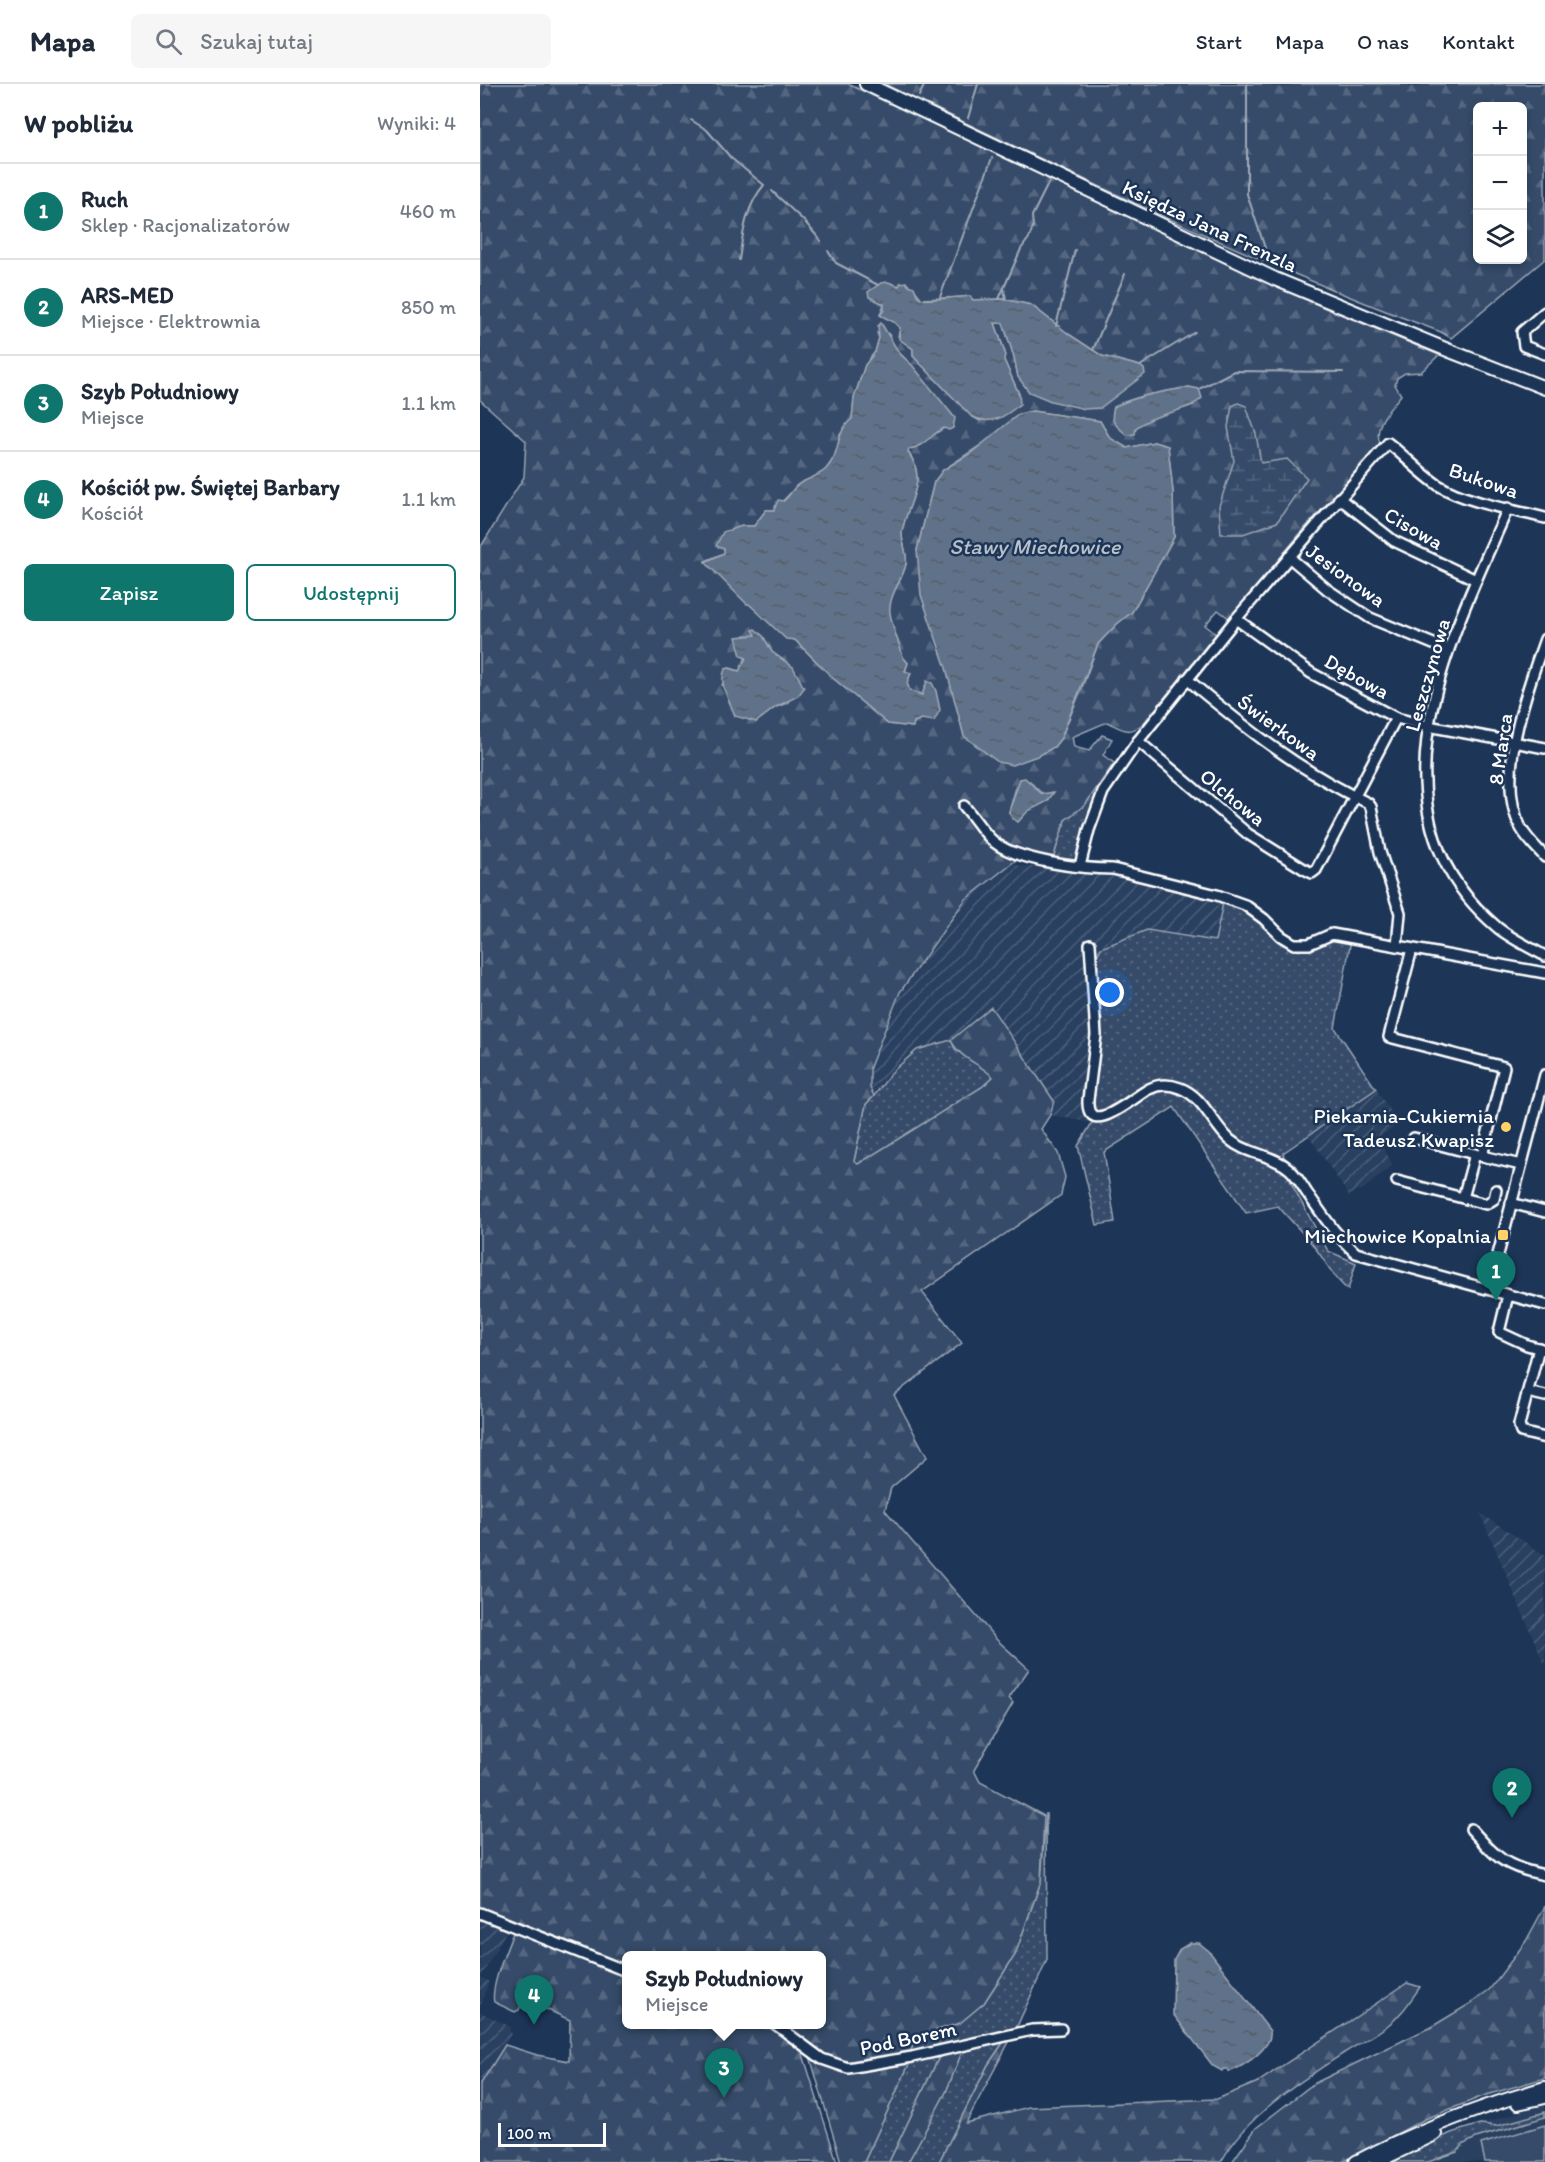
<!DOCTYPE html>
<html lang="pl">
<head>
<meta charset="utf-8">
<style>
  body { margin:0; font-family:Itim,sans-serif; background:#f6f6f7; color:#1f2937 }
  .controls { position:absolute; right:18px; top:18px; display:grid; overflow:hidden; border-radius:9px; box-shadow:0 3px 9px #0003 }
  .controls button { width:54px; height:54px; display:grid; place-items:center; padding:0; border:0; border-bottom:2px solid #e0e1e3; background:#fff; color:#1f2937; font:30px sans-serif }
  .scale { position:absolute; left:18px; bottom:15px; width:108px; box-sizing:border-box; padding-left:6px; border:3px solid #fff; border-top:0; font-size:16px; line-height:21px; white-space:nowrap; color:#fff; -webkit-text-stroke:4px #1d3557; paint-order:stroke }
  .you { position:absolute; left:630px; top:909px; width:21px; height:21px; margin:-15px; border:4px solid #fff; border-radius:50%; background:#1a73e8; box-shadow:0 0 0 9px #1a73e833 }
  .badge { display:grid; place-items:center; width:39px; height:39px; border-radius:50%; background:#0f766e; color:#fff; font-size:20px; font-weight:700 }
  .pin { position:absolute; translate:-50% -50px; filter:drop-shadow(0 2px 3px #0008) }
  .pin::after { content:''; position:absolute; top:32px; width:21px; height:18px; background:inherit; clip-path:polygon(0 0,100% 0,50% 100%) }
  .popup { position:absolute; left:142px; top:1867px; width:204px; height:78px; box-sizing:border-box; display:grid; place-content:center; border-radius:9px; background:#fff; filter:drop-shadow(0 2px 4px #0005); font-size:20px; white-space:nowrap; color:#747a83 }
  .popup b { font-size:22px; color:#1f2937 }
  .popup::after { content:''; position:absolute; left:50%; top:100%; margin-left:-12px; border:12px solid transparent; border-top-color:#fff }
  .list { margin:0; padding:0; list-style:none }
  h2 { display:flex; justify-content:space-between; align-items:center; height:78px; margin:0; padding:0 24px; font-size:26px }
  h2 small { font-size:20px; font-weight:400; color:#747a83 }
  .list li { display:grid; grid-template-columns:39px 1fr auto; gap:18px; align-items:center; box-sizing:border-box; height:96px; padding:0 24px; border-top:2px solid #e0e1e3 }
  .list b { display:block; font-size:22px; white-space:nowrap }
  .list p { margin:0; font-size:20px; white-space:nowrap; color:#747a83 }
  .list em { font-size:20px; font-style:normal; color:#747a83 }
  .actions { display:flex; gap:12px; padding:18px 24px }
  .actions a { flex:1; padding:14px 0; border:2px solid #0f766e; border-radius:9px; text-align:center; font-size:21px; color:#0f766e }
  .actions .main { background:#0f766e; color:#fff }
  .icon { flex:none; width:33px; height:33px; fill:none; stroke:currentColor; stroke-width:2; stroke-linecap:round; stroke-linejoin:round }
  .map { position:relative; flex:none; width:1065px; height:2078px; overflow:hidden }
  header { display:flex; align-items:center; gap:36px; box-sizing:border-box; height:84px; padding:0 30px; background:#fff; border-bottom:2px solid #e0e1e3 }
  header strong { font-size:28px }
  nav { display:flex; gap:33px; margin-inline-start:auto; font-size:21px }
  .search { width:420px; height:54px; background:#f6f6f7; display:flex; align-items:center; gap:15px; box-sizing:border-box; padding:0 21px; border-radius:9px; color:#747a83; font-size:22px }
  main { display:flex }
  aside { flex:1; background:#fff }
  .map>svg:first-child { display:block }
</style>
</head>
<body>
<header>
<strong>Mapa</strong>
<div class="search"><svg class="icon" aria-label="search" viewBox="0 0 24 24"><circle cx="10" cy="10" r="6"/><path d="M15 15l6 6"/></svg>Szukaj tutaj</div>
<nav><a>Start</a><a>Mapa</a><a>O nas</a><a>Kontakt</a></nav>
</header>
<main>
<aside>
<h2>W pobliżu<small>Wyniki: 4</small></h2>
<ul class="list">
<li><span class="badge">1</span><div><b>Ruch</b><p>Sklep · Racjonalizatorów</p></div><em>460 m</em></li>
<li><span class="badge">2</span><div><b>ARS-MED</b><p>Miejsce · Elektrownia</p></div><em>850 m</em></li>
<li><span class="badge">3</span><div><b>Szyb Południowy</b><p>Miejsce</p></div><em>1.1 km</em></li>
<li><span class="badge">4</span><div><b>Kościół pw. Świętej Barbary</b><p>Kościół</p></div><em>1.1 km</em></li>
</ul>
<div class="actions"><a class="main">Zapisz</a><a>Udostępnij</a></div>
</aside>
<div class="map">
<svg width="1065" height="2078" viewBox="0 0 1065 2078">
  <defs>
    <pattern id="industrial-furrows" width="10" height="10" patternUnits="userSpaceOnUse" patternTransform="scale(1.5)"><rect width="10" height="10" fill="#2a4161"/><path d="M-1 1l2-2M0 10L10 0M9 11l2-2" fill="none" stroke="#4a5e79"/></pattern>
    <pattern id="grass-dots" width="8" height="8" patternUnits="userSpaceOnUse" patternTransform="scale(1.5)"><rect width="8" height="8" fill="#364b69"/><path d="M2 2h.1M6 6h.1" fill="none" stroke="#546680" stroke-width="1.8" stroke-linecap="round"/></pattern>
    <pattern id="forest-firs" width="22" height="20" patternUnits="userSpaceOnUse" patternTransform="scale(1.5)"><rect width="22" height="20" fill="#364b69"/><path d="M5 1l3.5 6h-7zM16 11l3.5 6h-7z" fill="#546680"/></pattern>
    <pattern id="wetland-marsh" width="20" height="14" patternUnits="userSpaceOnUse" patternTransform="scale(1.5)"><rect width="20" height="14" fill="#364b69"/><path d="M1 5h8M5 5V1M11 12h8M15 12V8" fill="none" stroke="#546680"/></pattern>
    <pattern id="water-ripples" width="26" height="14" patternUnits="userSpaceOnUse" patternTransform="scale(1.5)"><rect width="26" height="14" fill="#617289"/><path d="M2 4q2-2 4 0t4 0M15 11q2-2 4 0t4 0" fill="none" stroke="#555d67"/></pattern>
  </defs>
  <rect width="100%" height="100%" fill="#1d3557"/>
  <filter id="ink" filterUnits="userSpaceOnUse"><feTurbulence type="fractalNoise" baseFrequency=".0167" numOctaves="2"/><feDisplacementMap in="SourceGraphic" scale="12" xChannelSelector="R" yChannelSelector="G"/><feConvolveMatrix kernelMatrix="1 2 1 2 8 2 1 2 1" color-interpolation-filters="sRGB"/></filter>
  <g filter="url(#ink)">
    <path fill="#2a4161" d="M 1065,2020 L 1065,2078 L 909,2078 L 971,2049 Z"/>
    <g fill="url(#industrial-furrows)">
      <path d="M 541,772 L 535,781 L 641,793 L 743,819 L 735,858 L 667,846 L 621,864 L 615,885 L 622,937 L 612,1012 L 612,1039 L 570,1031 L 574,1017 L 511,923 L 471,956 L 437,966 L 413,987 L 394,1012 L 390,1004 L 390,983 L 420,908 L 485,816 Z"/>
      <path d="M 896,1005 L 919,1040 L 898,1054 L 913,1081 L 881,1107 L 878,1105 L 869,1112 L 829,1052 Z"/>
      <path d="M 1000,1429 L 1065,1471 L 1065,1582 Z"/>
      <path d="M 0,1835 L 27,1846 L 1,1893 L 9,1898 L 0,1923 Z"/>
      <path d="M 0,1928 L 29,1942 L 31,1951 L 0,2001 Z"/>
    </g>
    <g fill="url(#grass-dots)" stroke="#9aa5b4" stroke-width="1.5">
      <path d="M 634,679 L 632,687 L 596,775 L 592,778 L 573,775 L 585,736 L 605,721 Z"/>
      <path d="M 743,819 L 763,826 L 781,836 L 804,860 L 822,866 L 836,862 L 851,854 L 871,856 L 855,944 L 896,1005 L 803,1069 L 811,1099 L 848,1167 L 876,1179 L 868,1206 C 852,1193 846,1177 833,1161 C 822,1148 809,1135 798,1122 L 766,1129 L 694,1023 L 624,1068 L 635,1138 L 617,1141 L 598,1062 L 612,1039 L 612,1012 L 622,937 L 615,885 L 616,874 L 621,864 L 667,846 L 735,857 Z"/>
      <path d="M 471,956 L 475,965 L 514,992 L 502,1003 L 378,1081 L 374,1077 L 386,1020 L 394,1012 L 413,987 L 437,966 Z"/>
      <path d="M 566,1729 L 567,1876 L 534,1949 L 429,1971 L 437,1952 L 504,1919 L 535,1871 L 561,1797 Z"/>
      <path d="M 525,1956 L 508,1981 L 459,2078 L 428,2078 L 466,2008 L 483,1965 Z"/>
      <path d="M 461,1969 L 409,2078 L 384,2078 L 430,1978 Z"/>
      <path d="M 1065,2028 L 1065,2033 L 996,2054 L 984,2060 L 977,2068 L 948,2078 L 909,2078 L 971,2049 L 1000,2040 L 1017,2042 Z"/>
    </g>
    <g fill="url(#forest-firs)" stroke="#9aa5b4" stroke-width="1.5" fill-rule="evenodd">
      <path d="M 0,0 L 368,0 L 843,223 L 959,271 L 941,288 L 925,289 L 917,294 L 915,301 L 921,311 C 910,325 891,343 901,361 L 823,446 L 750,535 L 738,526 L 725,541 L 737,551 L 665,638 C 649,652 644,646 627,638 L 592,653 L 594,663 L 609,667 L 622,651 L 632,655 L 623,671 L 634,679 L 605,721 L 585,736 L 573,775 L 541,772 L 485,816 L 420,908 L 390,983 L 390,1004 L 394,1012 L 386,1020 L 374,1077 L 378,1080 L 502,1003 L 513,993 C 499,979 480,975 471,956 L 511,923 L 574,1017 L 570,1031 L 561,1045 L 578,1069 L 585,1093 L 581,1111 L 442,1208 L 482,1259 L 414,1311 L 447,1373 L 411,1404 L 405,1426 L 517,1556 L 549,1585 L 529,1614 L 533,1619 L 494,1686 L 500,1698 L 564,1732 L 561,1797 L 535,1871 L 504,1919 L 480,1939 L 437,1952 L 429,1971 L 375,1982 L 341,1973 L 317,1950 L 303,1941 L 342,1940 L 342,1872 L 146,1872 L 146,1884 L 0,1824 L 0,464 L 44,393 L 46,357 L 0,316 ZM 419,202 L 434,205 L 442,215 C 458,213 474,215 490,212 L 493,216 L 523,215 L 551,221 L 590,251 L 622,272 L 660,282 L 538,293 L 534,273 L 523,239 L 515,239 L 525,268 L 524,276 L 539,310 L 500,337 L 491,332 L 433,272 L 433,265 L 418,252 L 420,244 L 414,238 L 400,231 L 404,220 L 390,213 ZM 397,249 L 409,250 C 412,267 428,274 437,288 C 448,305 455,326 464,344 C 452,350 443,360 429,365 L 428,368 C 449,397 427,418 422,448 C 421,458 428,468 426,480 C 423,495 411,508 409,523 C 408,535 420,560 423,573 L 428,579 L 425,588 L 431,589 L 427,599 L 430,607 L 443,611 L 444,605 L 441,635 L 434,638 L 432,643 L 408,640 L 354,595 L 315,556 L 269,520 L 225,477 L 244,469 L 262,442 L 274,442 L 286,426 L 294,426 L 317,402 L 345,387 L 358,368 L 359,352 L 372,335 L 374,314 L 385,281 L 395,268 L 399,254 ZM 709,303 L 714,321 L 669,334 L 655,344 L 641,319 L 663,312 ZM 552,327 L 620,337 L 630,354 L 647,364 L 674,358 L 688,362 L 693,408 L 694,453 L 652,528 L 637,540 L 618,560 L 602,604 L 581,654 L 574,663 L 484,652 L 437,466 L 454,398 L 463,386 ZM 265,551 L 283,552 L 292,568 L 313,583 L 308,619 L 296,623 L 276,638 L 249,615 L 242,601 L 250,584 L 259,587 L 266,574 ZM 550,697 C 556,705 562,713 573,708 C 559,725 550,727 529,728 L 536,703 Z"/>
      <path d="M 404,0 L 1065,0 L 1065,175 L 971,254 L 961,248 C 770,178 588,87 404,0 ZM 1042,22 L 1042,176 L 998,176 L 998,22 Z"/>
      <path d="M 1065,1822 L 1065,1994 L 1006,2011 L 945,2035 L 863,2078 L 752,2078 L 776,2044 L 833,2000 L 953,1942 L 993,1918 L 1010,1905 L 1046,1857 Z"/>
      <path d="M 34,1846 L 146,1889 L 146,1940 L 289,1940 L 297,1944 L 320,1961 L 357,2078 L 0,2078 L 0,2001 L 25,1961 L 57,1971 L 89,1977 L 90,1936 L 44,1915 L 39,1926 L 35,1928 L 14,1918 C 10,1902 28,1863 34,1846 Z"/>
      <path d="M 927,1899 L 940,1903 C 930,1917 921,1932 907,1942 C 894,1952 878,1960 864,1969 C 819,1998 768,2030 741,2078 L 459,2078 L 508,1981 L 525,1956 L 530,1956 L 486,2039 L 549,2023 L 737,2015 L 778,1998 Z"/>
      <path d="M 483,1965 L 466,2008 L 428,2078 L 409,2078 L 461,1969 Z"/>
      <path d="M 329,1969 C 357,1996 396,1985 430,1978 L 384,2078 L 361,2078 Z"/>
    </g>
    <path fill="url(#wetland-marsh)" stroke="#9aa5b4" stroke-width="1.5" d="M 758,319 L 766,322 L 776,350 L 781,379 L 807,375 L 827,394 L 797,438 L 763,450 L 741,450 L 739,422 L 754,377 L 748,343 L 752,322 Z"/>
    <path fill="#364b69" stroke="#9aa5b4" stroke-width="1.5" d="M 1065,2041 L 1065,2078 L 1005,2078 L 1001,2060 Z"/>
    <g fill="url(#water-ripples)" stroke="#a0aab8" stroke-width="1.5">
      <path d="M 408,198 L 419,202 L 421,199 L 426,198 L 428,201 L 434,203 C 436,208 437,214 443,215 C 448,216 484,213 490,212 L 493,216 L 523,215 L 551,221 L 590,251 L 622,272 L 660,282 L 664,285 L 665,290 L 620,324 L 605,325 L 571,317 L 549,308 L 538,293 L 534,273 L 523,239 L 515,239 L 525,269 L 524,276 L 539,310 L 540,320 C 524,334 510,342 491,332 L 433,272 L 433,265 L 419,255 L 420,244 L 414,238 L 400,231 L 404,226 L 404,220 L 389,213 L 388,208 L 401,199 Z"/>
      <path d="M 401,239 L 419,269 L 432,281 L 475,334 L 473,344 L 469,346 L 464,344 C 452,350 442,364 429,365 L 428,368 C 449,398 427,418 422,448 C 421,458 428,468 426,480 C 423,495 411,507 410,523 C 408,535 420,560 423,573 L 428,579 L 425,587 L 431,589 L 427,599 L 430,607 L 442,611 L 447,597 L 452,599 L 456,607 L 460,626 L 454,637 L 441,635 L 434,638 L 433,643 L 408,640 L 354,595 L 315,556 L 306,555 L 269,520 L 267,520 L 225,478 L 244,469 L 244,465 L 236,462 L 243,448 L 262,442 L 274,442 L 286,426 L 294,426 L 298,416 L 304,417 C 308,413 312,407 316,402 C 325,395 338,393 346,385 C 362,368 354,349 372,335 L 374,314 L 385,281 L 395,268 L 399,254 L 398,242 Z"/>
      <path d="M 709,303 L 719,305 L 722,314 C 707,329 675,328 656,344 L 655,350 L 647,351 C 636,342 629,337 634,323 C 657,311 684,308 709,303 Z"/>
      <path d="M 552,327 L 620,337 L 630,354 L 647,364 L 674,358 L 688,362 L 693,408 L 694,453 L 652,528 L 637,540 L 618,560 L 581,654 L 574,663 L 560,671 L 532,681 L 518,678 L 484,652 L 466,584 L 441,511 L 437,466 L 454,398 L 463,386 L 491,369 L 539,330 Z"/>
      <path d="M 275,545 L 283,552 L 292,568 L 313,583 L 324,604 L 318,612 L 296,623 L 276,638 L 255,632 C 250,617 238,601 245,585 L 249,584 L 259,587 L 266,574 L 261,572 L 256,553 L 276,551 L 273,546 Z"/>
      <path d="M 545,694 L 561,709 L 564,710 L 574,708 L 568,717 L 548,727 L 538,738 L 532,734 L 529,728 L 540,695 Z"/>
      <path d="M 710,1859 L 719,1859 L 729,1867 L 790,1947 C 793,1964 764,1982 749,1988 L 747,1985 L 743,1985 L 742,1987 L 733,1982 L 693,1930 L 694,1876 L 700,1865 Z"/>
    </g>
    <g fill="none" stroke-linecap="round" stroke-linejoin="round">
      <g stroke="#a0aab8" stroke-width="2">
        <path d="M 767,0 L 767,110 L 789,176"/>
        <path d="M 439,12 L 445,0"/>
        <path d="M 488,34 L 498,0"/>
        <path d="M 211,36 L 227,46 L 251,74 L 284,101 C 266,122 263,148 259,176"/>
        <path d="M 292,107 L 325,138 L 341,157"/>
        <path d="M 348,167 L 356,179 L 398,201"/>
        <path d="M 524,204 L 526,216"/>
        <path d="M 460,213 L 512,74"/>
        <path d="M 519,215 L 541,165 L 549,154 L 553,143 L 552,132 L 570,96"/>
        <path d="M 576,242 L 595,166"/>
        <path d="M 613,266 L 645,190"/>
        <path d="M 660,282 L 715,248"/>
        <path d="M 719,305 L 754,287 L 863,288"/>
      </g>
      <defs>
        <g id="minor">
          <path d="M 1065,228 L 1042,248 L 1044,262 L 1065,270"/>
          <path d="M 859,414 L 914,457 L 996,496"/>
          <path d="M 1028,424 C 970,556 879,728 1018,844 C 1032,855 1049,863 1065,872"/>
          <path d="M 809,473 L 848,506 L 890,534 L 968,566"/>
          <path d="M 756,535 L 831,589 L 916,634 L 948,642 L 1065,664"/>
          <path d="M 1065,555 C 1047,605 1014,694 1041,744 C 1047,755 1057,764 1065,773"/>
          <path d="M 707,595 C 764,643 821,688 888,719 L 891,723 L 900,768 L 920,829 L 917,862"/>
          <path d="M 658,657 L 768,750 L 824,785 L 832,789 L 836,786 L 916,634"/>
          <path d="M 484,722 C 494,733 503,749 514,758 C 537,777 603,785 633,785 L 737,811 L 765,821 L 784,835 L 801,852 L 814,860 L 829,860 L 852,850 L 1065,889"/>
          <path d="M 600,782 L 609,746 L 623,708 L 658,657 L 756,535 L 908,359 C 925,372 940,389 958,401 C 985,418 1033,426 1065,434"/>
          <path d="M 610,860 L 616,951 L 608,1016 C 606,1057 656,1011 669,1005 C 679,1000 690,1000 700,1004 C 724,1013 732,1040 750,1056 C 766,1070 791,1070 808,1084 C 816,1090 821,1100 827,1109 C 843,1131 855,1151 876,1169 L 1065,1221"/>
          <path d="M 932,865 L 909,953 L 1024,983 L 1002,1072 L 934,1054"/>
          <path d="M 1002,1072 L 1041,1081"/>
          <path d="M 917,1097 L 1006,1120 L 1014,1115 L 1016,1106"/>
          <path d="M 983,1114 L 995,1070"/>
          <path d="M 1031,1119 L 1065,1128"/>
          <path d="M 1009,1205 L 1065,991"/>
          <path d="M 1028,1211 L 1019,1248 L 1047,1261 L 1065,1266"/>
          <path d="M 1059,1264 L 1039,1341 L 1041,1348 L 1065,1354"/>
          <path d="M 1048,1308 L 1065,1312"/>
          <path d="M 991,1745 C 1018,1775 1025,1783 1065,1791"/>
          <path d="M 0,1829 L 146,1887"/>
          <path d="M 295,1940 L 342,1975 L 368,1984 L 432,1973 L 552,1946 L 581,1945"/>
        </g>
        <g id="major">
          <path d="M 386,0 L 795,195 L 970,267 L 1065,304"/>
          <path d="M 1038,2019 L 1065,2013"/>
          <path d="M 876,2078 C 937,2046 999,2023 1065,2004"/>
          <path d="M 896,2078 L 955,2050"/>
        </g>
      </defs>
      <use href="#minor" stroke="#fff" stroke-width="14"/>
      <use href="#major" stroke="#fff" stroke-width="16"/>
      <use href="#minor" stroke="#1d3557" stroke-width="9"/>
      <use href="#major" stroke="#1d3557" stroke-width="12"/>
    </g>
  </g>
  <g fill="#ffd166" stroke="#1d3557" stroke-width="2">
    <circle cx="1026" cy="1043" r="6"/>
    <rect x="1017" y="1145" width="12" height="12" rx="3"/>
  </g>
  <g text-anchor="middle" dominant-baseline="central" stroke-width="5" stroke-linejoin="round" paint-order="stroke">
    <g font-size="21" fill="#fff" stroke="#1d3557">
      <text transform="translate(730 142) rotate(25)">Księdza Jana Frenzla</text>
      <text transform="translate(1004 396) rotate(19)">Bukowa</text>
      <text transform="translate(934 444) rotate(30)">Cisowa</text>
      <text transform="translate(866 491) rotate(36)">Jesionowa</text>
      <text transform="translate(947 591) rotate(-74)">Leszczynowa</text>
      <text transform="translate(877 592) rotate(29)">Dębowa</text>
      <text transform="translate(799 643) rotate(36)">Świerkowa</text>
      <text transform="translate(1020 665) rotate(-82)">8 Marca</text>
      <text transform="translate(753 713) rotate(39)">Olchowa</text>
      <text transform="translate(428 1954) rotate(-12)">Pod Borem</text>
    </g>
    <g font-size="21" fill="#fff" stroke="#1d3557" text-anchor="end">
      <text x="1014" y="1031">Piekarnia-Cukiernia<tspan x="1014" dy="24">Tadeusz Kwapisz</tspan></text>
      <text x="1011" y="1151">Miechowice Kopalnia</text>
    </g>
    <g font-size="22" font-style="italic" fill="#b8c0ca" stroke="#1d3557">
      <text x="555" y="462">Stawy Miechowice</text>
    </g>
  </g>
</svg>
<div class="controls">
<button>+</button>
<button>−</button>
<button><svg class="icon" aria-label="layers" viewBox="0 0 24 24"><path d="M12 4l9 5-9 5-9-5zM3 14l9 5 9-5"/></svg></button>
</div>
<div class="scale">100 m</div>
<div class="you"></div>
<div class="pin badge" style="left:1016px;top:1217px">1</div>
<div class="pin badge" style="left:1032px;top:1734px">2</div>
<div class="pin badge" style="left:244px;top:2014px">3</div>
<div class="popup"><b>Szyb Południowy</b>Miejsce</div>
<div class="pin badge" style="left:54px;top:1941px">4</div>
</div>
</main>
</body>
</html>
